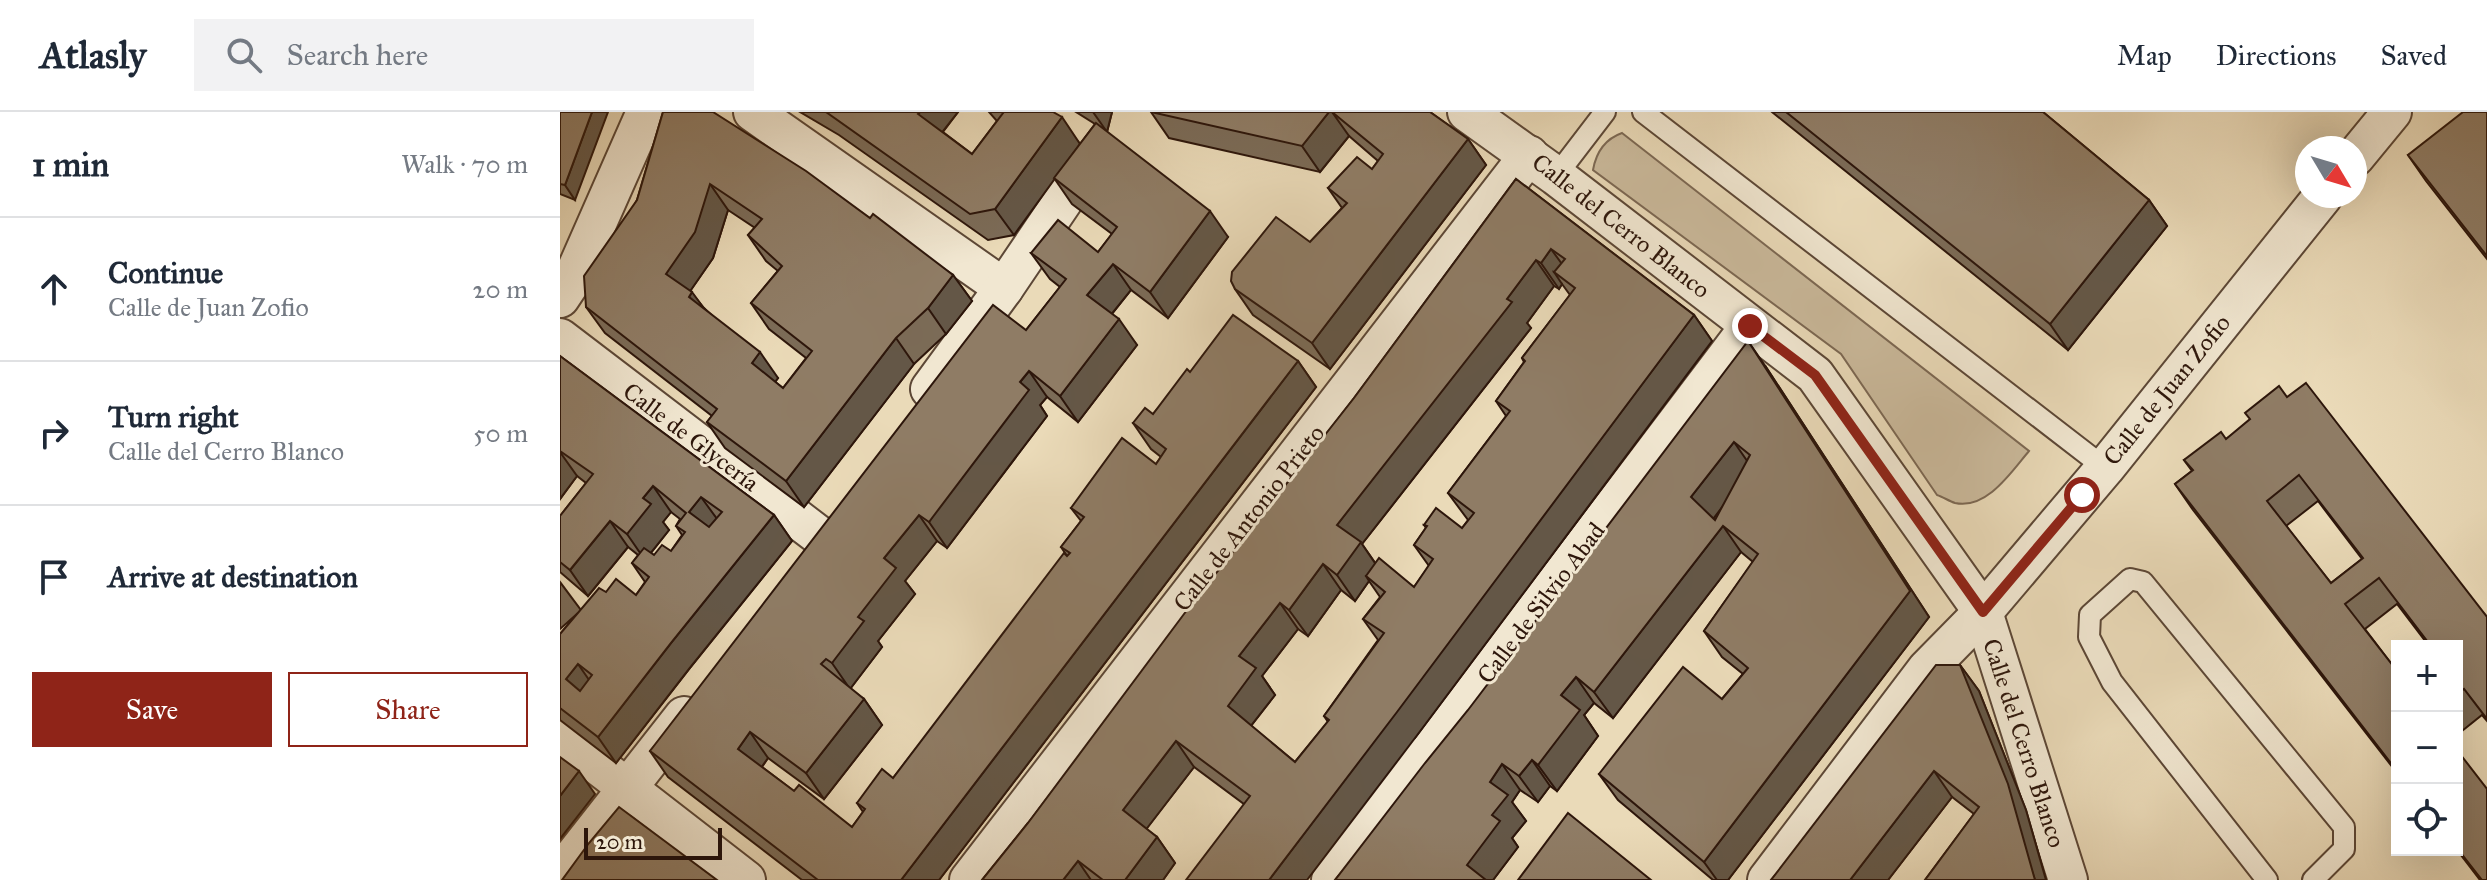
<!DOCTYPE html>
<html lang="en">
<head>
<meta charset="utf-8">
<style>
  body { margin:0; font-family:"IM FELL Great Primer",serif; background:#f2f2f3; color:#1f2937 }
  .controls { position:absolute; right:24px; bottom:24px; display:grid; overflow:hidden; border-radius:0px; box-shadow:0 8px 32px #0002 }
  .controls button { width:72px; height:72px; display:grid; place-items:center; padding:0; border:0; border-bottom:2px solid #e0e1e3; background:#fff; color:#1f2937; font:40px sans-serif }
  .compass { position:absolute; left:1735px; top:24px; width:72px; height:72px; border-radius:50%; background:#fff; box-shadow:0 8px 32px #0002; rotate:128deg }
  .scale { position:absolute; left:24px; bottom:20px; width:138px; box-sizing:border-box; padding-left:8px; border:4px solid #2d160b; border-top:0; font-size:22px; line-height:28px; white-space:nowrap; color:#2d160b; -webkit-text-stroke:6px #f1e7d1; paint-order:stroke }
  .stop { position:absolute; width:24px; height:24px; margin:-18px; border:6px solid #8f2418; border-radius:50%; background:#fff }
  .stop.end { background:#8f2418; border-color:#fff; box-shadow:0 2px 8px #0008 }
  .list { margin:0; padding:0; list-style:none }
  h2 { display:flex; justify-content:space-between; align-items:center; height:104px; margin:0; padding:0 32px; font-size:34px }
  h2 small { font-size:26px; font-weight:400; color:#747a83 }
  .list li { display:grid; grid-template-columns:52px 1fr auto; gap:24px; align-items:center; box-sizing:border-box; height:144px; padding:0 32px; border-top:2px solid #e0e1e3 }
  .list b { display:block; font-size:30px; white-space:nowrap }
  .list p { margin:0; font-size:26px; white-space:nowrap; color:#747a83 }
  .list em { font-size:26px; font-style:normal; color:#747a83 }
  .actions { display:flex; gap:16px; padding:24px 32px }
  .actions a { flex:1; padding:18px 0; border:2px solid #8f2418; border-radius:0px; text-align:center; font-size:28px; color:#8f2418 }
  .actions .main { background:#8f2418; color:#fff }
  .icon { flex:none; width:44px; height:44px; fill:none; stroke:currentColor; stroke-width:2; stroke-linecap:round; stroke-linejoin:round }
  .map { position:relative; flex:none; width:1927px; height:768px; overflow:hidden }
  header { display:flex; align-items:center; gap:48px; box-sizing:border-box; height:112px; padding:0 40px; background:#fff; border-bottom:2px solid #e0e1e3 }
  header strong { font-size:38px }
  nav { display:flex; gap:44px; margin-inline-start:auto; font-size:28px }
  .search { width:560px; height:72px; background:#f2f2f3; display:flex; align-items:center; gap:20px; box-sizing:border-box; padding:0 28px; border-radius:0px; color:#747a83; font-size:30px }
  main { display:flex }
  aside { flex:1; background:#fff }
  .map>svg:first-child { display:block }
</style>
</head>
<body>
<header>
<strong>Atlasly</strong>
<div class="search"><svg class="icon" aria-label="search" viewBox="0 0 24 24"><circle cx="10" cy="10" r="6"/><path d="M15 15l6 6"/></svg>Search here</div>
<nav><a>Map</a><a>Directions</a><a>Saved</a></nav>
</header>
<main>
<aside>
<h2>1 min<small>Walk · 70 m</small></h2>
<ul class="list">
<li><svg class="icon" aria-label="ahead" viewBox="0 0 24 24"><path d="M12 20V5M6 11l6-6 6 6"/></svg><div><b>Continue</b><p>Calle de Juan Zofio</p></div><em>20 m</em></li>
<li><svg class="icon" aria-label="right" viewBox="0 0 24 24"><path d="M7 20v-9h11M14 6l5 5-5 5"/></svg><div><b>Turn right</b><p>Calle del Cerro Blanco</p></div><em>50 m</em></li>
<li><svg class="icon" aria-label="arrive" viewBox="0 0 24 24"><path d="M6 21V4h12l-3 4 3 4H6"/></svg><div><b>Arrive at destination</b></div></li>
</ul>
<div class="actions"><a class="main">Save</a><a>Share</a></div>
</aside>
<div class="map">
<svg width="1927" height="768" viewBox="0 0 1927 768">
  <rect width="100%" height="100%" fill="#eadab8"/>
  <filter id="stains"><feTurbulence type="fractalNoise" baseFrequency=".0025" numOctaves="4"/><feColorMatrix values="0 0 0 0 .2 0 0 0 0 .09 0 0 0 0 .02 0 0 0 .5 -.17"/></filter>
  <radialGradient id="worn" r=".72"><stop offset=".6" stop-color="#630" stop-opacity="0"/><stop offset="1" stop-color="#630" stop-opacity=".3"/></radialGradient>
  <path fill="#cab99b" stroke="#7c6853" stroke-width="2" d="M 1062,21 L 1469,339 C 1452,359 1427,398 1395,391 C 1389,389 1383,385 1377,383 L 1281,242 L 1033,58 C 1036,41 1045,27 1062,21 Z"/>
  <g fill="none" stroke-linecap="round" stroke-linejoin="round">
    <defs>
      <g id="lane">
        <path d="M 1083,0 L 1545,356"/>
        <path d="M 996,64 L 1045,0"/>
        <path d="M 1707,768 L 1552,570 L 1529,525 L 1530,503 L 1570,467 L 1583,470 L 1784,715 L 1784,737 L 1753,768"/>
      </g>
      <g id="street">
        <path d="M 193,0 L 444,176"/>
        <path d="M 907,0 L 996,64 L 1255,263 L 1423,500 L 1508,768"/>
        <path d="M 1795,45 L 1832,0"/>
        <path d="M 0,186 L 12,168 L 86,0"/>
        <path d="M 0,226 L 261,425"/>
        <path d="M 370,277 L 444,176 L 511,77"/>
        <path d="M 0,624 L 186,768"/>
        <path d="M 0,762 L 124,604"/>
        <path d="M 409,768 L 969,43"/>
        <path d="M 771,768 L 1190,214"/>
        <path d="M 1207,768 L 1367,557 L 1423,500 L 1545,356 L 1763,84"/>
      </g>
    </defs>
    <use href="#lane" stroke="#5c4736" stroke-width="24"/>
    <use href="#street" stroke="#5c4736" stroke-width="42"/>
    <use href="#lane" stroke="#f1e7d1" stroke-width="20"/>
    <use href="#street" stroke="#f1e7d1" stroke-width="38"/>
  </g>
  <g fill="#7b6b57" stroke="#2d160b" stroke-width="2" fill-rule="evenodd">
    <path d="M 0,0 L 15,88 L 0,82 Z"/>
    <path d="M 103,0 L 310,106 L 393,163 L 412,189 L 386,222 L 354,252 L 244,395 L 165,336 L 147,310 L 152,304 L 45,221 L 26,195 L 77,88 ZM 168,98 L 195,116 L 188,123 L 206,149 L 218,159 L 191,191 L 209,217 L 246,246 L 223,276 L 215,270 L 218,266 L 143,195 L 130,179 L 153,146 Z"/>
    <path d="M 240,0 L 398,0 L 383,20 L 412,42 L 437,9 L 429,0 L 493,0 L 520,32 L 535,12 L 516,0 L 552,0 L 547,20 L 668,125 L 608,206 L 571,178 L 552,202 L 577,233 L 518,310 L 487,285 L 480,293 L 487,304 L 387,436 L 377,429 L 345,469 L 355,482 L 318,529 L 322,535 L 290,577 L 304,587 L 322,613 L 264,687 L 208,646 L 202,655 L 234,679 L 292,715 L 303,700 L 297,691 L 333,666 L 507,444 L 501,435 L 521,409 L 511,396 L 596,352 L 601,345 L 591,337 L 573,311 L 593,302 L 630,260 L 738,249 L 756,275 L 379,768 L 242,768 L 108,665 L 90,639 L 466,218 L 500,175 L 490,167 L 471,141 L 538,140 L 552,122 L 512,92 L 494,66 L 454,123 L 428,128 L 279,23 Z"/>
    <path d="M 591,0 L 870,0 L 908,27 L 926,53 L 770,257 L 693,203 L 675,177 L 750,130 L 782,96 L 768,76 L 812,57 L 818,49 L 789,24 L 760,60 L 609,26 Z"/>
    <path d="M 1212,0 L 1483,0 L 1589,88 L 1607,114 L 1508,238 Z"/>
    <path d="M 1927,0 L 1927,147 L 1866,69 L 1848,43 Z"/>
    <path d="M 956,67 L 1134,203 L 1152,229 L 855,626 L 684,692 L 634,655 L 586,717 L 597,725 L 615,751 L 603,768 L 422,768 L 468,711 L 794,286 ZM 1002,172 L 1010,183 L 962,246 L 964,250 L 936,289 L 946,304 L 888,381 L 908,408 L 902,416 L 864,413 L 866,416 L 854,433 L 869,454 L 854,475 L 816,452 L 802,432 L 971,216 L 967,211 L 994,174 L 999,177 ZM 809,469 L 820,485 L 803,507 L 818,528 L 764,604 L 768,610 L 735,650 L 691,614 L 715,583 L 702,564 L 738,517 L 748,524 L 781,478 L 795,489 Z"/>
    <path d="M 0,244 L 214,403 L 232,429 L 129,557 L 56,651 L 0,608 L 0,522 L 18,501 L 0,517 L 0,470 L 21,498 L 46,480 L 76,483 L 85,470 L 72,451 L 78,443 L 68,435 L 28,484 L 0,460 L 0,404 L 26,371 L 17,364 L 0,387 ZM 111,400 L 120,407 L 116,414 L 122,423 L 111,439 L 94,443 L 91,441 L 109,418 L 103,410 Z"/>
    <path d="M 1206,255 L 1369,505 L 1168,768 L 1153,768 L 1058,688 L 1039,662 L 1162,587 L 1183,562 L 1162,545 L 1144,519 L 1193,450 L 1181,440 L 1053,606 L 1034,591 L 1024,603 L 1038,624 L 997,679 L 990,674 L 978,690 L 960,678 L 952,690 L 966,709 L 952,726 L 958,735 L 933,768 L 775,768 Z"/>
    <path d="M 1727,285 L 1927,505 L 1927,609 L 1922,603 L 1897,623 L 1897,534 L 1869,534 L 1837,492 L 1805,517 L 1837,559 L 1837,661 L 1633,398 L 1615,372 L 1632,359 L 1624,348 L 1666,327 ZM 1758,389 L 1802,447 L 1771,471 L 1726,414 Z"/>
    <path d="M 1400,553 L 1419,579 L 1466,698 L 1486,768 L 1365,768 L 1414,702 L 1392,685 L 1328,768 L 1211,768 Z"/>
    <path d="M 1897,638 L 1927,768 L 1920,768 L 1897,738 Z"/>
  </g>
  <g fill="#645747" stroke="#2d160b" stroke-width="2">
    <path d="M 32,0 L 48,0 L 15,88 L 5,73 Z"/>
    <path d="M 360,0 L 398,0 L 376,28 L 358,2 Z"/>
    <path d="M 533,0 L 552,0 L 547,20 Z"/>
    <path d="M 769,0 L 772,0 L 789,24 L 760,60 L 742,34 Z"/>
    <path d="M 502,5 L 520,32 L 454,123 L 435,97 Z"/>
    <path d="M 908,27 L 926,53 L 770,257 L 752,231 Z"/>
    <path d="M 150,72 L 168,98 L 153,146 L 124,188 L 106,162 Z"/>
    <path d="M 1589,88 L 1607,114 L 1508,238 L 1490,212 Z"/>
    <path d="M 650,99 L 668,125 L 608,206 L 590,180 Z"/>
    <path d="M 991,137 L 1010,163 L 994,160 L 1002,172 L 999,177 L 981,151 Z"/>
    <path d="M 976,148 L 994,174 L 967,211 L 971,216 L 802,432 L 819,457 L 806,464 L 809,469 L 795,489 L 777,463 L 777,413 Z"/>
    <path d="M 553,152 L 571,178 L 546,209 L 527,183 Z"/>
    <path d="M 393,163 L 412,189 L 386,222 L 368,196 Z"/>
    <path d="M 132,180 L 151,206 L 129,185 Z"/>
    <path d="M 1134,203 L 1152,229 L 855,626 L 747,768 L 709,768 Z"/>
    <path d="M 559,207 L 577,233 L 518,310 L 500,284 Z"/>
    <path d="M 336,226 L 354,252 L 244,395 L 226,369 Z"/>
    <path d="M 1188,229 L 1206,255 L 1369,505 L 1168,768 L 1157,768 L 1144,750 L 1350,479 Z"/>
    <path d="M 200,240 L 218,266 L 210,277 L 192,251 Z"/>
    <path d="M 738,249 L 756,275 L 379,768 L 341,768 Z"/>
    <path d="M 469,259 L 487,285 L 480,293 L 487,304 L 387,436 L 369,410 L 460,270 Z"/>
    <path d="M 1174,330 L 1192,356 L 1150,411 L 1131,385 Z"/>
    <path d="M 0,340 L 17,364 L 0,387 Z"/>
    <path d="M 93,374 L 111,400 L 103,410 L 109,418 L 85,448 L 67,422 L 83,386 Z"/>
    <path d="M 141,385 L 160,411 L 147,426 L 129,400 Z"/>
    <path d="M 214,403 L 232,429 L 129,557 L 56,651 L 38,625 L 111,531 Z"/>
    <path d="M 359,403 L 377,429 L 345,469 L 355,482 L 318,529 L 322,535 L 290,577 L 272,551 L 298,505 L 324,446 Z"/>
    <path d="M 50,409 L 68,435 L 28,484 L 10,458 Z"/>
    <path d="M 1163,414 L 1181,440 L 1053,606 L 1034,580 Z"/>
    <path d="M 763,452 L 781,478 L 748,524 L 729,498 Z"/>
    <path d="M 720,491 L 738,517 L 702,564 L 715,583 L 686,620 L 668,594 L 679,544 Z"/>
    <path d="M 18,552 L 36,578 L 24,593 L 6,567 Z"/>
    <path d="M 1400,553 L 1419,579 L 1466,698 L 1486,768 L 1475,768 Z"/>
    <path d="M 1016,565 L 1034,591 L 1024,603 L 1038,624 L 997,679 L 978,653 L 1001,583 Z"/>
    <path d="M 304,587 L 322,613 L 264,687 L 246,661 Z"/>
    <path d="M 190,620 L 208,646 L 196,663 L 178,637 Z"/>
    <path d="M 616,629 L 634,655 L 581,724 L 563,698 Z"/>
    <path d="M 972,648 L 990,674 L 978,690 L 959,664 Z"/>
    <path d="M 942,652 L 960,678 L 952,690 L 966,709 L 952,726 L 958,735 L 933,768 L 917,768 L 907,753 L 930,670 Z"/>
    <path d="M 19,659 L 35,682 L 0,727 L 0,684 Z"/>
    <path d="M 1374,659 L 1392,685 L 1328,768 L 1290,768 Z"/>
    <path d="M 597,725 L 615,751 L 603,768 L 565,768 Z"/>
    <path d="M 518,749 L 531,768 L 503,768 Z"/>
  </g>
  <g fill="#8f7c65" stroke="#2d160b" stroke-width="2" fill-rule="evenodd">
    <path d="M 0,0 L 32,0 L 5,73 L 0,72 Z"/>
    <path d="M 103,0 L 153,0 L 246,59 L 310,106 L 313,102 L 393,163 L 368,196 L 336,226 L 226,369 L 147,310 L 157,297 L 26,195 L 24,164 L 77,88 ZM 150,72 L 202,107 L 188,123 L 222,154 L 191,191 L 252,239 L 223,276 L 192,251 L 200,240 L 129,185 L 132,180 L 106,162 L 135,120 Z"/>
    <path d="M 266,0 L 360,0 L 358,2 L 412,42 L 443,1 L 442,0 L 493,0 L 502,5 L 435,97 L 410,102 Z"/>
    <path d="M 591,0 L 769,0 L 742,34 Z"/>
    <path d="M 772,0 L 870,0 L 908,27 L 752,231 L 675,177 L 671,169 L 672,160 L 716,105 L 750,130 L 787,91 L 768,76 L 797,45 L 812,57 L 823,42 Z"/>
    <path d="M 1226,0 L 1483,0 L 1589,88 L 1490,212 Z"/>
    <path d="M 1903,0 L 1927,0 L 1927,144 L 1848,43 Z"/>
    <path d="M 536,11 L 650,99 L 590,180 L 553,152 L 527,183 L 559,207 L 500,284 L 469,259 L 460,270 L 469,278 L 369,410 L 359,403 L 324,446 L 336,456 L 298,505 L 304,509 L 272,551 L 266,547 L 261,552 L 304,587 L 246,661 L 190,620 L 178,637 L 234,679 L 239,673 L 292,715 L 305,697 L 297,691 L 322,657 L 333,666 L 504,441 L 507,444 L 510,441 L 501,435 L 524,405 L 511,396 L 562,326 L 596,352 L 606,337 L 573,311 L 585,296 L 593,302 L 627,257 L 630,260 L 673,203 L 738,249 L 341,768 L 258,768 L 90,639 L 433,193 L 466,218 L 506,167 L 471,141 L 498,108 L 538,140 L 557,115 L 494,66 Z"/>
    <path d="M 956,67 L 1134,203 L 837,600 L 709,768 L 626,768 L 690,684 L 616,629 L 563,698 L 597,725 L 565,768 L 543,768 L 518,749 L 503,768 L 422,768 L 468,711 L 624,502 L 794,286 ZM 991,137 L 1005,147 L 994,160 L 1015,176 L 962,246 L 965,249 L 936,289 L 950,299 L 888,381 L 914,401 L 902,416 L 876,396 L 864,413 L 867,414 L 854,433 L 873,447 L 854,475 L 819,446 L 806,464 L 825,480 L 803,507 L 824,521 L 764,604 L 769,608 L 735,650 L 668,594 L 696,556 L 679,544 L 720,491 L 729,498 L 763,452 L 777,463 L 801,430 L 777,413 L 952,190 L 947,187 L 976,148 L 981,151 Z"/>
    <path d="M 1188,229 L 1350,479 L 1144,750 L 1039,662 L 1123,555 L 1162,587 L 1188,556 L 1144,519 L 1198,442 L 1163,414 L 1034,580 L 1016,565 L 1001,583 L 1020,598 L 978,653 L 972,648 L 959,664 L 942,652 L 930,670 L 948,683 L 932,703 L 940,709 L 907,753 L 926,768 L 775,768 L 865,651 L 908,598 ZM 1174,330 L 1190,343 L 1155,408 L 1131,385 Z"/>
    <path d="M 0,244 L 214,403 L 111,531 L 38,625 L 0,596 L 0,522 L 39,476 L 46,480 L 56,467 L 76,483 L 89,465 L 72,451 L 84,436 L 94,443 L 102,433 L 111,439 L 125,420 L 116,414 L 126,401 L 93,374 L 83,386 L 91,392 L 67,422 L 50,409 L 10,458 L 0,450 L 0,404 L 33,362 L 0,339 ZM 141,385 L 162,400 L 149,415 L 129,400 ZM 18,552 L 32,563 L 20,579 L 6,567 Z"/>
    <path d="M 1746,271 L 1927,505 L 1927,607 L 1904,577 L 1897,582 L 1897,534 L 1871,534 L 1819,466 L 1785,492 L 1837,559 L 1837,659 L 1615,372 L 1633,358 L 1624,348 L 1661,320 L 1666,327 L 1690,307 L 1685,301 L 1719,274 L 1727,285 ZM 1739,363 L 1803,446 L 1771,471 L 1707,389 Z"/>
    <path d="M 1376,553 L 1400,553 L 1448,672 L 1475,768 L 1365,768 L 1419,695 L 1374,659 L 1290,768 L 1211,768 Z"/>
    <path d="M 1897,638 L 1927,677 L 1927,768 L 1922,768 L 1897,736 Z"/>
    <path d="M 0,645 L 19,659 L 0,684 Z"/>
    <path d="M 59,695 L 157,768 L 2,768 L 29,731 Z"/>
    <path d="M 1008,701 L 1091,768 L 958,768 Z"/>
  </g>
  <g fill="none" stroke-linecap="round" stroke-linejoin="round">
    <path stroke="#8f2418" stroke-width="10" d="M 1190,214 L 1255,263 L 1423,500 L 1522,383"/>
  </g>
  <g text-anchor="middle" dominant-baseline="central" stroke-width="6" stroke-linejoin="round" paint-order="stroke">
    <g font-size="24" fill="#2d160b" stroke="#f1e7d1">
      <text transform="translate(1061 114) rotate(38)">Calle del Cerro Blanco</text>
      <text transform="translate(1607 278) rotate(-51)">Calle de Juan Zofio</text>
      <text transform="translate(131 325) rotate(37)">Calle de Glycería</text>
      <text transform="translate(689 406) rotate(-52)">Calle de Antonio Prieto</text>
      <text transform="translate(981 491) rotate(-53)">Calle de Silvio Abad</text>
      <text transform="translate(1464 631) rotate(72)">Calle del Cerro Blanco</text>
    </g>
  </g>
  <rect width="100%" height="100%" filter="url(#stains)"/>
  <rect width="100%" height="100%" fill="url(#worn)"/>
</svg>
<div class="controls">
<button>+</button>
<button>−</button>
<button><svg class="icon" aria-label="locate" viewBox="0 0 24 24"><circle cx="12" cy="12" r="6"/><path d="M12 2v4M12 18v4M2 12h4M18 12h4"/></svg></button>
</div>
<svg class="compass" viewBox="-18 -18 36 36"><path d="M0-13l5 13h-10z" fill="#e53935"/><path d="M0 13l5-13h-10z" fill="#747a83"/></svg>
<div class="scale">20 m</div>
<div class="stop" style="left:1522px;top:383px"></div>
<div class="stop end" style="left:1190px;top:214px"></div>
</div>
</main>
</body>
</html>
